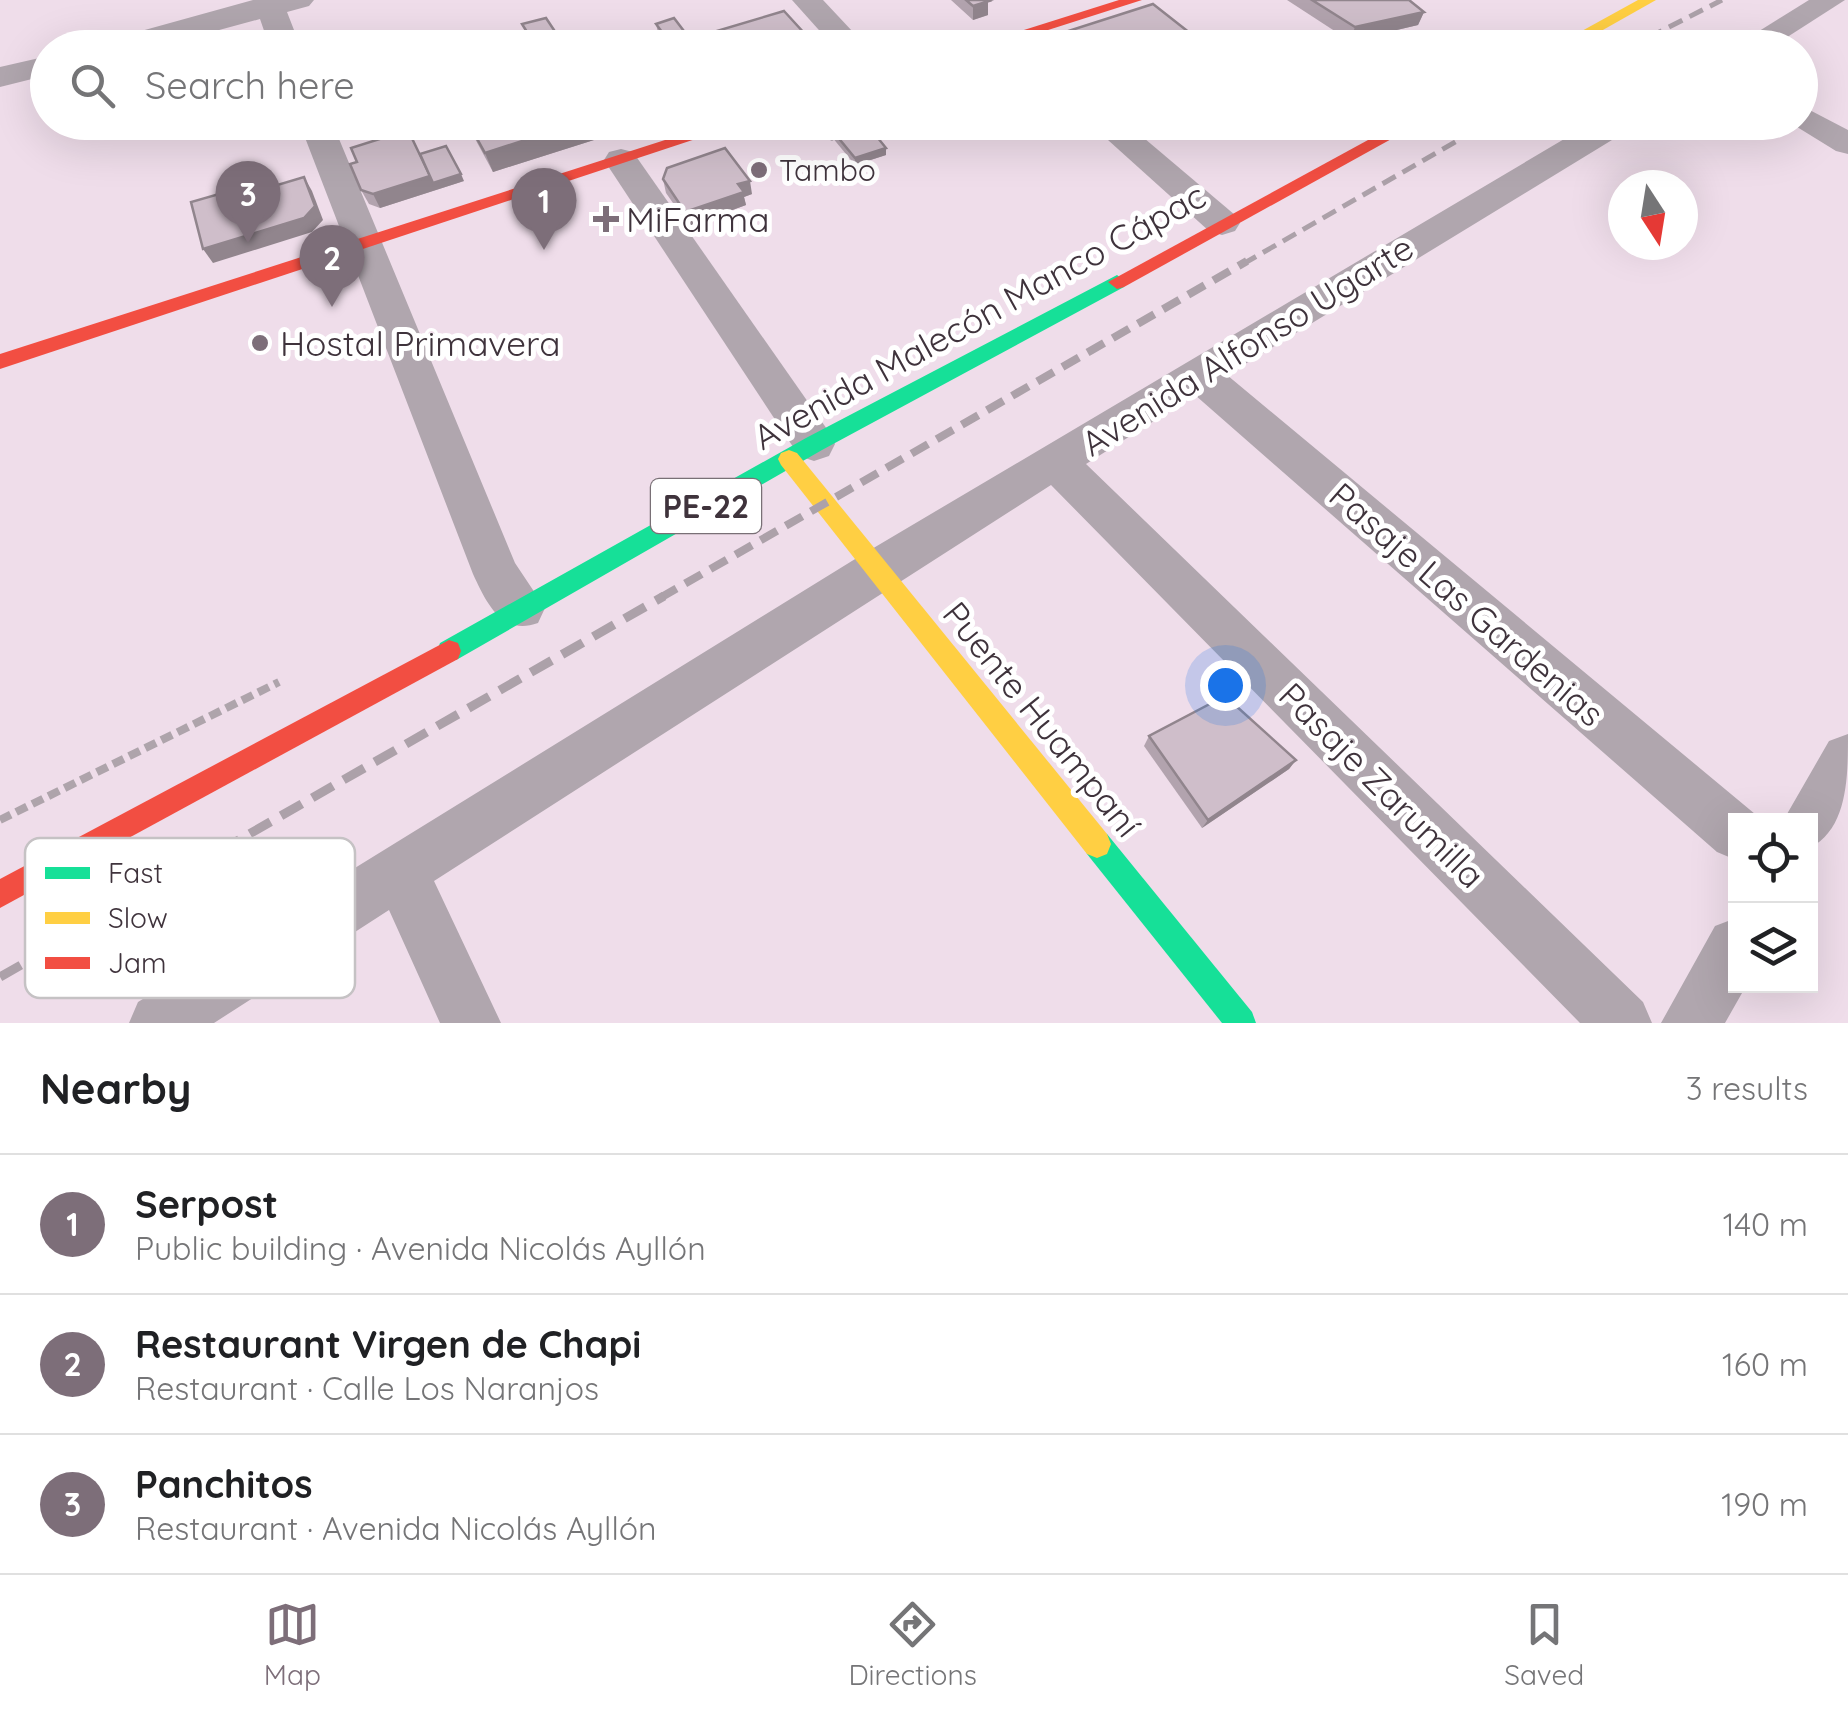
<!DOCTYPE html>
<html lang="en">
<head>
<meta charset="utf-8">
<style>
  body { margin:0; font-family:Quicksand,sans-serif; background:#f6f6f6; color:#202124 }
  .controls { position:absolute; right:30px; bottom:30px; display:grid; overflow:hidden; border-radius:0px; box-shadow:0 10px 40px #0002 }
  .controls button { width:90px; height:90px; display:grid; place-items:center; padding:0; border:0; border-bottom:2px solid #e0e0e0; background:#fff; color:#202124; font:50px sans-serif }
  .compass { position:absolute; left:1608px; top:170px; width:90px; height:90px; border-radius:50%; background:#fff; box-shadow:0 10px 40px #0002; rotate:168deg }
  .you { position:absolute; left:1225px; top:685px; width:35px; height:35px; margin:-25px; border:8px solid #fff; border-radius:50%; background:#1a73e8; box-shadow:0 0 0 15px #1a73e833 }
  .badge { display:grid; place-items:center; width:65px; height:65px; border-radius:50%; background:#7d6e79; color:#fff; font-size:32px; font-weight:700 }
  .pin { position:absolute; translate:-50% -82px; filter:drop-shadow(0 2px 5px #0008) }
  .pin::after { content:''; position:absolute; top:52px; width:35px; height:30px; background:inherit; clip-path:polygon(0 0,100% 0,50% 100%) }
  .list { margin:0; padding:0; list-style:none }
  h2 { display:flex; justify-content:space-between; align-items:center; height:130px; margin:0; padding:0 40px; font-size:42px }
  h2 small { font-size:32px; font-weight:400; color:#757577 }
  .list li { display:grid; grid-template-columns:65px 1fr auto; gap:30px; align-items:center; box-sizing:border-box; height:140px; padding:0 40px; border-top:2px solid #e0e0e0 }
  .list b { display:block; font-size:38px; white-space:nowrap }
  .list p { margin:0; font-size:32px; white-space:nowrap; color:#757577 }
  .list em { font-size:32px; font-style:normal; color:#757577 }
  .icon { flex:none; width:55px; height:55px; fill:none; stroke:currentColor; stroke-width:2; stroke-linecap:round; stroke-linejoin:round }
  .map { position:relative; flex:none; width:1848px; height:1023px; overflow:hidden }
  .search { position:absolute; background:#fff; box-shadow:0 10px 40px #0002; left:30px; right:30px; top:30px; height:110px; display:flex; align-items:center; gap:25px; box-sizing:border-box; padding:0 35px; border-radius:55px; color:#757577; font-size:38px }
  .sheet { height:550px; background:#fff }
  nav { display:flex; justify-content:space-around; align-items:center; box-sizing:border-box; height:140px; border-top:2px solid #e0e0e0; background:#fff; font-size:28px; color:#757577 }
  nav a { display:grid; justify-items:center; gap:5px }
  nav .on { color:#7d6e79 }
  .map>svg:first-child { display:block }
</style>
</head>
<body>
<div class="map">
<svg width="1848" height="1023" viewBox="0 0 1848 1023">
  <rect width="100%" height="100%" fill="#efddea"/>
  <g fill="none" stroke-linecap="round" stroke-linejoin="round">
    <path stroke="#aea4ab" stroke-width="8" stroke-dasharray="12 6" stroke-linecap="butt" d="M 0,820 L 279,682"/>
    <g fill="#b0a6ae" fill-rule="evenodd">
      <path d="M 794,122 L 817,122 L 840,136 L 832,141 Z"/>
      <path d="M 856,122 L 881,122 L 868,130 L 856,130 Z"/>
    </g>
    <g fill="#b0a6ae" fill-rule="evenodd">
      <path d="M 253,0 L 314,0 L 309,6 L 287,12 L 301,48 L 270,48 L 260,19 L 153,48 L 101,48 L 105,41 Z"/>
      <path d="M 792,0 L 823,0 L 868,48 L 835,48 Z"/>
      <path d="M 1809,0 L 1845,0 L 1770,48 L 1732,48 Z"/>
      <path d="M 48,56 L 48,75 L 0,87 L 0,67 Z"/>
      <path d="M 1800,105 L 1848,130 L 1848,154 L 1836,151 L 1789,122 L 1800,122 Z"/>
      <path d="M 299,122 L 332,122 L 515,563 L 545,608 L 538,623 C 502,636 487,604 473,574 Z"/>
      <path d="M 1088,122 L 1125,122 L 1235,215 L 1240,223 L 1235,231 L 1222,235 L 1209,231 Z"/>
      <path d="M 1593,122 L 1634,122 L 1630,129 L 1227,375 L 1755,814 L 1758,821 L 1736,821 L 1736,860 L 1717,852 L 1195,395 L 1086,464 L 1643,1002 L 1652,1023 L 1580,1023 L 1051,485 L 434,881 L 501,1023 L 440,1023 L 389,910 L 214,1023 L 129,1023 L 138,1002 L 860,556 Z"/>
      <path d="M 621,149 L 633,152 L 829,432 L 835,444 L 829,456 L 814,461 L 799,456 L 604,160 L 609,152 Z"/>
      <path d="M 1848,734 C 1848,777 1848,828 1810,848 L 1810,821 L 1783,821 L 1829,741 Z"/>
      <path d="M 1736,918 L 1736,986 L 1746,986 L 1725,1023 L 1661,1023 L 1715,926 Z"/>
    </g>
    <g fill="#16e098" fill-rule="evenodd">
      <path d="M 1117,275 L 1126,282 L 1124,287 L 822,450 L 458,659 L 449,662 L 440,659 L 437,651 L 440,643 L 806,438 Z"/>
      <path d="M 1097,830 L 1107,834 L 1252,1012 L 1256,1023 L 1222,1023 L 1087,854 L 1083,844 L 1087,834 Z"/>
    </g>
    <g fill="#ffcf43" fill-rule="evenodd">
      <path d="M 1638,0 L 1656,0 L 1571,48 L 1551,48 Z"/>
      <path d="M 789,450 L 797,453 L 1107,834 L 1111,844 L 1107,854 L 1097,858 L 1087,854 L 781,465 L 778,459 L 781,453 Z"/>
    </g>
    <g fill="#f24e42" fill-rule="evenodd">
      <path d="M 1119,0 L 1142,0 L 992,48 L 967,48 Z"/>
      <path d="M 721,122 L 747,122 L 0,369 L 0,354 Z"/>
      <path d="M 1401,122 L 1422,122 L 1124,287 L 1117,289 L 1108,282 Z"/>
      <path d="M 449,640 L 458,643 L 461,651 L 458,659 L 0,908 L 0,879 Z"/>
    </g>
    <g stroke="#aca1a9" stroke-width="5" stroke-dasharray="15 8" stroke-linecap="butt">
      <path d="M 1628,48 L 1722,0"/>
      <path d="M 1243,264 L 1490,122"/>
    </g>
    <path stroke="#aca1a9" stroke-width="8" stroke-dasharray="19 10" stroke-linecap="butt" d="M 660,598 L 1247,261"/>
    <path stroke="#aca1a9" stroke-width="9" stroke-dasharray="24 12" stroke-linecap="butt" d="M 0,977 L 664,596"/>
  </g>
  <g fill="#b2a3ae">
    <path d="M 951,0 L 994,0 L 988,2 L 988,15 L 973,20 Z"/>
    <path d="M 1287,0 L 1409,0 L 1424,12 L 1418,25 L 1350,41 Z"/>
    <path d="M 656,24 L 690,39 L 815,45 L 815,48 L 667,48 L 659,37 Z"/>
    <path d="M 1062,33 L 1209,48 L 1060,48 Z"/>
    <path d="M 466,122 L 613,122 L 616,133 L 493,172 Z"/>
    <path d="M 955,122 L 983,122 L 983,128 L 965,134 Z"/>
    <path d="M 827,124 L 886,155 L 855,165 L 827,131 Z"/>
    <path d="M 663,179 L 752,194 L 744,197 L 746,205 L 689,226 L 666,193 Z"/>
    <path d="M 464,181 L 380,208 L 369,204 L 361,190 Z"/>
    <path d="M 1149,736 L 1296,760 L 1289,769 L 1202,828 L 1144,746 Z"/>
  </g>
  <g fill="#91858d">
    <path d="M 979,0 L 994,0 L 988,2 L 988,15 L 973,20 L 973,6 Z"/>
    <path d="M 1424,12 L 1418,25 L 1350,41 L 1355,27 Z"/>
    <path d="M 581,122 L 613,122 L 616,133 L 493,172 L 485,153 Z"/>
    <path d="M 979,122 L 983,122 L 983,128 L 965,134 L 966,127 Z"/>
    <path d="M 886,148 L 886,155 L 855,165 L 855,158 Z"/>
    <path d="M 461,174 L 464,181 L 380,208 L 373,194 L 430,176 Z"/>
    <path d="M 304,177 L 312,191 L 323,220 L 312,232 L 213,263 L 203,249 Z"/>
    <path d="M 750,181 L 752,194 L 744,197 L 746,205 L 689,226 L 685,212 L 738,184 Z"/>
    <path d="M 1296,760 L 1289,769 L 1202,828 L 1208,820 Z"/>
  </g>
  <g fill="#cfbeca" stroke="#91858d" stroke-width="2.5">
    <path d="M 966,0 L 987,0 L 989,1 L 973,6 Z"/>
    <path d="M 1312,0 L 1409,0 L 1424,12 L 1355,27 Z"/>
    <path d="M 1153,4 L 1209,48 L 1079,48 L 1062,33 Z"/>
    <path d="M 784,11 L 815,45 L 806,48 L 674,48 L 656,24 L 674,18 L 690,39 Z"/>
    <path d="M 546,18 L 566,48 L 531,48 L 527,41 L 532,40 L 522,24 Z"/>
    <path d="M 468,122 L 581,122 L 485,153 Z"/>
    <path d="M 830,122 L 865,122 L 886,148 L 855,158 L 827,124 Z"/>
    <path d="M 962,122 L 979,122 L 966,127 Z"/>
    <path d="M 408,130 L 430,176 L 373,194 L 361,190 L 350,164 L 357,162 L 351,148 Z"/>
    <path d="M 446,146 L 461,174 L 433,183 L 420,154 Z"/>
    <path d="M 725,148 L 750,181 L 738,184 L 744,192 L 685,212 L 663,179 L 667,168 Z"/>
    <path d="M 304,177 L 315,206 L 304,218 L 203,249 L 191,202 L 219,194 L 221,202 Z"/>
    <path d="M 1225,696 L 1296,760 L 1208,820 L 1149,736 Z"/>
  </g>
  <g fill="#7d6e79" stroke="#fff" stroke-width="4">
    <circle cx="759" cy="170" r="10"/>
    <path d="M601 204h10v10h10v10h-10v10h-10v-10h-10v-10h10z"/>
    <circle cx="260" cy="343" r="10"/>
  </g>
  <g text-anchor="middle" dominant-baseline="central" stroke-width="10" stroke-linejoin="round" paint-order="stroke">
    <g font-size="30" fill="#3f333c" stroke="#fff" text-anchor="start">
      <text x="779" y="170">Tambo</text>
    </g>
    <rect fill="#fff" stroke="#797076" stroke-width="2.5" x="651" y="479" width="110" height="54" rx="8"/>
    <g font-size="32" font-weight="bold" fill="#3f333c">
      <text x="706" y="506">PE-22</text>
    </g>
    <g font-size="35" fill="#3f333c" stroke="#fff" text-anchor="start">
      <text x="626" y="219">MiFarma</text>
      <text x="280" y="343">Hostal Primavera</text>
    </g>
    <g font-size="35" fill="#3f333c" stroke="#fff">
      <text transform="translate(979 316) rotate(-29)">Avenida Malecón Manco Cápac</text>
      <text transform="translate(1247 345) rotate(-32)">Avenida Alfonso Ugarte</text>
      <text transform="translate(1467 604) rotate(41)">Pasaje Las Gardenias</text>
      <text transform="translate(1042 719) rotate(51)">Puente Huampaní</text>
      <text transform="translate(1382 785) rotate(45)">Pasaje Zarumilla</text>
    </g>
  </g>
  <rect x="25" y="838" width="330" height="160" rx="15" fill="#fff" stroke="#c5c2c4" stroke-width="2.5"/>
  <rect x="45" y="867" width="45" height="12" fill="#16e098"/>
  <rect x="45" y="912" width="45" height="12" fill="#ffcf43"/>
  <rect x="45" y="957" width="45" height="12" fill="#f24e42"/>
  <g font-size="28" fill="#3f333c">
    <text x="108" y="883">Fast</text>
    <text x="108" y="928">Slow</text>
    <text x="108" y="973">Jam</text>
  </g>
</svg>
<div class="controls">
<button><svg class="icon" aria-label="locate" viewBox="0 0 24 24"><circle cx="12" cy="12" r="6"/><path d="M12 2v4M12 18v4M2 12h4M18 12h4"/></svg></button>
<button><svg class="icon" aria-label="layers" viewBox="0 0 24 24"><path d="M12 4l9 5-9 5-9-5zM3 14l9 5 9-5"/></svg></button>
</div>
<svg class="compass" viewBox="-18 -18 36 36"><path d="M0-13l5 13h-10z" fill="#e53935"/><path d="M0 13l5-13h-10z" fill="#757577"/></svg>
<div class="you"></div>
<div class="pin badge" style="left:544px;top:250px">1</div>
<div class="pin badge" style="left:332px;top:307px">2</div>
<div class="pin badge" style="left:248px;top:243px">3</div>
<div class="search"><svg class="icon" aria-label="search" viewBox="0 0 24 24"><circle cx="10" cy="10" r="6"/><path d="M15 15l6 6"/></svg>Search here</div>
</div>
<section class="sheet">
<h2>Nearby<small>3 results</small></h2>
<ul class="list">
<li><span class="badge">1</span><div><b>Serpost</b><p>Public building · Avenida Nicolás Ayllón</p></div><em>140 m</em></li>
<li><span class="badge">2</span><div><b>Restaurant Virgen de Chapi</b><p>Restaurant · Calle Los Naranjos</p></div><em>160 m</em></li>
<li><span class="badge">3</span><div><b>Panchitos</b><p>Restaurant · Avenida Nicolás Ayllón</p></div><em>190 m</em></li>
</ul>
</section>
<nav>
<a class="on"><svg class="icon" aria-label="map" viewBox="0 0 24 24"><path d="M3 6l6-2 6 2 6-2v14l-6 2-6-2-6 2zM9 4v14M15 6v14"/></svg>Map</a>
<a><svg class="icon" aria-label="directions" viewBox="0 0 24 24"><path d="M12 3l9 9-9 9-9-9zM9 14v-3h6M13 9l2 2-2 2"/></svg>Directions</a>
<a><svg class="icon" aria-label="saved" viewBox="0 0 24 24"><path d="M7 4h10v16l-5-4-5 4z"/></svg>Saved</a>
</nav>
</body>
</html>
